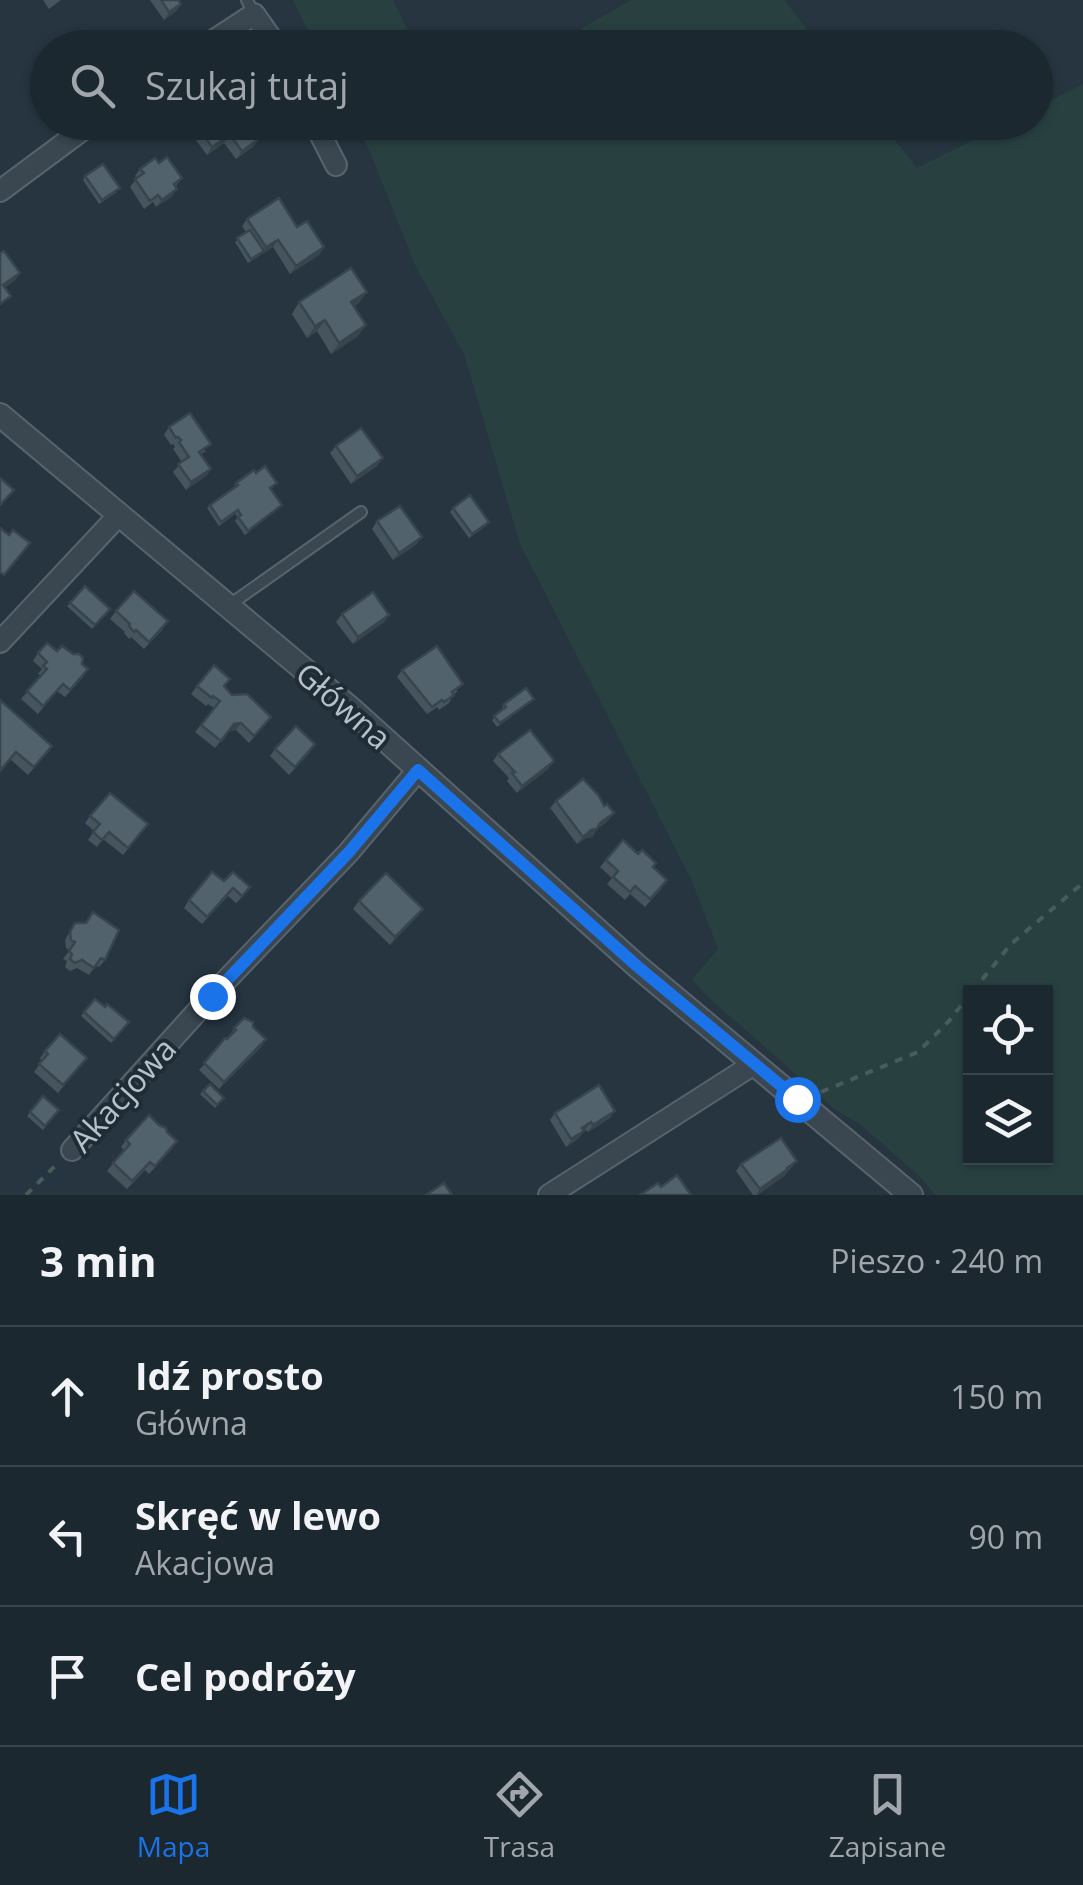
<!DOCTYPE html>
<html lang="pl">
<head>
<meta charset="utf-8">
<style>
  body { margin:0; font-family:"Open Sans",sans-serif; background:#253038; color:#f1f3f6 }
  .controls { position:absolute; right:30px; bottom:30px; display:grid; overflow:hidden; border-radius:0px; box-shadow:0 2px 8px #0004 }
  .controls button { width:90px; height:90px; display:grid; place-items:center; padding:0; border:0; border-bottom:2px solid #3a444c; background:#1c2830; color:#f1f3f6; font:50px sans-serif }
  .stop { position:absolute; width:30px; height:30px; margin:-22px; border:8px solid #1a73e8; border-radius:50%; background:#fff }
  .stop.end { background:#1a73e8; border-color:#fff; box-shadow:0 2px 10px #0008 }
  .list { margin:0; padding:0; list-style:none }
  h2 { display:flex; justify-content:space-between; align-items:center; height:130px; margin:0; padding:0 40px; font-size:42px }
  h2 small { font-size:32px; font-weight:400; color:#a0a6ab }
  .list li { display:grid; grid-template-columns:65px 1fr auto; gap:30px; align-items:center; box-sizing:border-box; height:140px; padding:0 40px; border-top:2px solid #3a444c }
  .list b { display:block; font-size:38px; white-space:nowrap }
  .list p { margin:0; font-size:32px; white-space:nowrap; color:#a0a6ab }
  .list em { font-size:32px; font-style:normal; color:#a0a6ab }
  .icon { flex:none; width:55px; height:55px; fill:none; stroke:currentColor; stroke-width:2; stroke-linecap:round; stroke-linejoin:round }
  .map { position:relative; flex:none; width:1083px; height:1195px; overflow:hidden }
  .search { position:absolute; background:#1c2830; box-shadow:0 2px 8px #0004; left:30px; right:30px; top:30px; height:110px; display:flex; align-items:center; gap:25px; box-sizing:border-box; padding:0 35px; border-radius:55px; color:#a0a6ab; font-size:38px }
  .sheet { height:550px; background:#1c2830 }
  nav { display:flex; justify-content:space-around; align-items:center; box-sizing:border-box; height:140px; border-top:2px solid #3a444c; background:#1c2830; font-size:28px; color:#a0a6ab }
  nav a { display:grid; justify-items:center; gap:5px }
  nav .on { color:#1a73e8 }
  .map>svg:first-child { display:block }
</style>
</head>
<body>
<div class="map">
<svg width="1083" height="1195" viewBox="0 0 1083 1195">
  <rect width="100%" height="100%" fill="#263540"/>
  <g fill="#284140" fill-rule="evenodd">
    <path d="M 293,0 L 393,0 L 416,47 L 317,47 Z"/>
    <path d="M 631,0 L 784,0 L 821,47 L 549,47 Z"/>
    <path d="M 1083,84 L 1083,1195 L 935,1195 L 918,1175 L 861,1125 L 836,1110 L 706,995 L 692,979 L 718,949 L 692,881 L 520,544 L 464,354 L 415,265 L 370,152 L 355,123 L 881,123 L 917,168 L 1007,123 L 1036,122 L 1036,108 ZM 970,992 L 1046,992 L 1046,1158 L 970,1158 Z"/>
  </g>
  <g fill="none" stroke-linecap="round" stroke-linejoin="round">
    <defs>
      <g id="service">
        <path d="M 247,0 L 254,14"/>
        <path d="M 228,606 L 361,512"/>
      </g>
      <g id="minor">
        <path d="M 202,48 L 254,14 L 278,48"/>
        <path d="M 314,122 L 336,165"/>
        <path d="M 0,191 L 93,122"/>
        <path d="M 0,642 L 118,516"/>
        <path d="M 72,1150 L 212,995 L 349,852 L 418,770"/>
        <path d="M 549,1195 L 754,1064"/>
      </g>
      <path id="tertiary" d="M 0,415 L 350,708 L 637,966 L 911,1195"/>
    </defs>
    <use href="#service" stroke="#58646d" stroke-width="14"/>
    <use href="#minor" stroke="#58646d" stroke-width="24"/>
    <use href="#tertiary" stroke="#58646d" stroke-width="26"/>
    <g stroke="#465d5c" stroke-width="4" stroke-dasharray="8 8" stroke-linecap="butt">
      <path d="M 972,992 L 1011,944 L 1083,883"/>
      <path d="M 821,1092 L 918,1052 L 949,1021 L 970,994"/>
      <path d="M 26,1195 L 58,1163"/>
    </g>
    <use href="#service" stroke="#3a4650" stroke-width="10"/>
    <use href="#minor" stroke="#3a4650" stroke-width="20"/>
    <use href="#tertiary" stroke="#3a4650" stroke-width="22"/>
  </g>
  <g fill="#46545e">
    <path d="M 43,0 L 61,0 L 49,9 Z"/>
    <path d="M 150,0 L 179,0 L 181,4 L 176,11 L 164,20 Z"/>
    <path d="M 205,122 L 255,122 L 250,126 L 254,146 L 236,159 L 224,143 L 207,155 L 192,135 L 198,127 Z"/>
    <path d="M 159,163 L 182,178 L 175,187 L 177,189 L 171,197 L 156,207 L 153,202 L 144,209 L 130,187 L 137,178 L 135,176 L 140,169 Z"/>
    <path d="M 85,176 L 117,192 L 99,204 L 83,180 Z"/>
    <path d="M 247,219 L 297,227 L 324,247 L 319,255 L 290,274 L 273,247 L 248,263 L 235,242 L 246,232 L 242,226 Z"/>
    <path d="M 299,302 L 359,303 L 354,306 L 358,336 L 331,354 L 317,331 L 307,338 L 292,314 Z"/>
    <path d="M 169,427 L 206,451 L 201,454 L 211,469 L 206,476 L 186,490 L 173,472 L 182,462 L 173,449 L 175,447 L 173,444 L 171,445 L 164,435 Z"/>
    <path d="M 336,446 L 383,458 L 377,466 L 351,484 L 330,453 Z"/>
    <path d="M 256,473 L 277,483 L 271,489 L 282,505 L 245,535 L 235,521 L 238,517 L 235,514 L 219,526 L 207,508 L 210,505 L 234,487 L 236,483 Z"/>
    <path d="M 453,508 L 487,525 L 469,538 L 450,512 Z"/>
    <path d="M 377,521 L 417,544 L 393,560 L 372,529 Z"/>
    <path d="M 70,603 L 108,612 L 92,629 L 67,606 Z"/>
    <path d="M 116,611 L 163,629 L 144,649 L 131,637 L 129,639 L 124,633 L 125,632 L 110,619 Z"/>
    <path d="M 342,614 L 389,615 L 384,622 L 353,644 L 336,622 Z"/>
    <path d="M 38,653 L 83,677 L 65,697 L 57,691 L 38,714 L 21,699 L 41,676 L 38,674 L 42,669 L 33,661 Z"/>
    <path d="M 402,670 L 458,691 L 453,695 L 449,703 L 439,710 L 437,707 L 427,714 L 397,677 Z"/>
    <path d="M 197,686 L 225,686 L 232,695 L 271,717 L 249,743 L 236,730 L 229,731 L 215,748 L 195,732 L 214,708 L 208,704 L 206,706 L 191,694 Z"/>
    <path d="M 0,700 L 52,746 L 28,775 L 11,760 Z"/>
    <path d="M 531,702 L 497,727 L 492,720 L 503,709 L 502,708 L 504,704 Z"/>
    <path d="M 275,749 L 310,752 L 289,775 L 270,756 Z"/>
    <path d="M 498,754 L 553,762 L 548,769 L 517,793 L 507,781 L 509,778 L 493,761 Z"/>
    <path d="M 556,801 L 608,821 L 597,829 L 592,837 L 586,838 L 577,844 L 550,808 Z"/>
    <path d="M 90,816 L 143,831 L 123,855 L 103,839 L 97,847 L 88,840 L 94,831 L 85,823 Z"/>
    <path d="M 606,860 L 653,867 L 662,888 L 645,907 L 630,894 L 625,900 L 607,884 L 612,878 L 600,867 Z"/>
    <path d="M 224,881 L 245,894 L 236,903 L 228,896 L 202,924 L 184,908 L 189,900 Z"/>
    <path d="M 359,901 L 423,909 L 390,945 L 353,909 Z"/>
    <path d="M 75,923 L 105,960 L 99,967 L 96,965 L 89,975 L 77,968 L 70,971 L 65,967 L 67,961 L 63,959 L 70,950 L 66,948 L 65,940 Z"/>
    <path d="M 95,999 L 105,1007 L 129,1022 L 111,1043 L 81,1016 Z"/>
    <path d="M 253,1027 L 266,1039 L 261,1047 L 219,1089 L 199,1070 L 230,1036 L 234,1028 Z"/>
    <path d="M 45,1051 L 87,1058 L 58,1093 L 34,1072 L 42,1061 L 40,1058 Z"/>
    <path d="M 203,1091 L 224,1098 L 215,1108 L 200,1094 Z"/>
    <path d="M 43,1096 L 59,1110 L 43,1130 L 27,1116 Z"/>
    <path d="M 555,1113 L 610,1118 L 588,1132 L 586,1130 L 584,1131 L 578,1139 L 566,1147 L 550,1120 Z"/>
    <path d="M 126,1140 L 172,1149 L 149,1174 L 145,1170 L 127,1189 L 107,1171 L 124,1150 L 121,1147 Z"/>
    <path d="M 797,1161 L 783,1177 L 757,1195 L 753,1195 L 736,1171 L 741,1164 Z"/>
  </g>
  <g fill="#39454c">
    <path d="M 181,4 L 176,11 L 164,20 L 169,12 Z"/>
    <path d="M 230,135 L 224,143 L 207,155 L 212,147 Z"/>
    <path d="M 259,139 L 254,146 L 236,159 L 242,151 Z"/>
    <path d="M 177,189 L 171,197 L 156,207 L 162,200 Z"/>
    <path d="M 278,240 L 273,247 L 261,255 L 266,247 Z"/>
    <path d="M 324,247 L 319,255 L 290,274 L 296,266 Z"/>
    <path d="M 20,273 L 15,281 L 0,291 L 3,285 Z"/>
    <path d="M 367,292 L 359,303 L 343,313 L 351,302 Z"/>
    <path d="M 325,320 L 317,331 L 307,338 L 315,326 Z"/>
    <path d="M 366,325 L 358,336 L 331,354 L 339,343 Z"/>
    <path d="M 383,458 L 377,466 L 351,484 L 357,476 Z"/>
    <path d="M 211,469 L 206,476 L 186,490 L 191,482 Z"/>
    <path d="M 422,537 L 417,544 L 393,560 L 399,553 Z"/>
    <path d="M 389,615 L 384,622 L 353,644 L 358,637 Z"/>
    <path d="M 241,723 L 236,730 L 229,731 L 215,748 L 234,724 Z"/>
    <path d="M 553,762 L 548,769 L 517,793 L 522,786 Z"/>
    <path d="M 614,813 L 608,821 L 597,829 L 592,837 L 586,838 L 577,844 L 583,837 Z"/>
    <path d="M 423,909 L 418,916 L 390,945 L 395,937 Z"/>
    <path d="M 266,1039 L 261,1047 L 219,1089 L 224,1082 Z"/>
    <path d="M 615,1111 L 610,1118 L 588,1132 L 593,1125 Z"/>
    <path d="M 591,1122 L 578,1139 L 566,1147 L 582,1128 Z"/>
    <path d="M 797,1161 L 783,1177 L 756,1195 L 760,1189 Z"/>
  </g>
  <g fill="#51626d" stroke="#39454c" stroke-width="2.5">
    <path d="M 161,0 L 178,0 L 181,4 L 169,12 Z"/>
    <path d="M 99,42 L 103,48 L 91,48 Z"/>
    <path d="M 205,122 L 249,122 L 259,139 L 242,151 L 230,135 L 212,147 L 198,127 Z"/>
    <path d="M 167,157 L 182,178 L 174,184 L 177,189 L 162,200 L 158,195 L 150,201 L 135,179 L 144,173 L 140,169 L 155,158 L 159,163 Z"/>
    <path d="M 103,164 L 120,188 L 102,200 L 85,176 Z"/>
    <path d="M 279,198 L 297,227 L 307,221 L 324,247 L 296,266 L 278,240 L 266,247 L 247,219 Z"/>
    <path d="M 250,230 L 264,251 L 251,259 L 237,238 Z"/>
    <path d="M 4,251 L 20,273 L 3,285 L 11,296 L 0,304 L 0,253 Z"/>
    <path d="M 351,268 L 367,292 L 351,302 L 366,325 L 339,343 L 325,320 L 315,326 L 299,302 Z"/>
    <path d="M 190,413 L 211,444 L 199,452 L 211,469 L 191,482 L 178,464 L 189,457 L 179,442 L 181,440 L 178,437 L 176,438 L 169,427 Z"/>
    <path d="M 361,428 L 383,458 L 357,476 L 336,446 Z"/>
    <path d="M 265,466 L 277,483 L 270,488 L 282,505 L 248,531 L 238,517 L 241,515 L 238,510 L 221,522 L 210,505 L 238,485 L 236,483 L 254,470 L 256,473 Z"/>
    <path d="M 0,478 L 14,490 L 0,505 Z"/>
    <path d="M 470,495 L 489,522 L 472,534 L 453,508 Z"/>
    <path d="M 400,506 L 422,537 L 399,553 L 377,521 Z"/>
    <path d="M 0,528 L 9,535 L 13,530 L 30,543 L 4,575 L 0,572 Z"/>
    <path d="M 85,586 L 110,609 L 95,625 L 70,603 Z"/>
    <path d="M 134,591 L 168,621 L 149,642 L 136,630 L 134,632 L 129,626 L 130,624 L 116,611 Z"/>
    <path d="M 373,592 L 389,615 L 358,637 L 342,614 Z"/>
    <path d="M 47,643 L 57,651 L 62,646 L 73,654 L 79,654 L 83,658 L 82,664 L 88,669 L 70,690 L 63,684 L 43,706 L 27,691 L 47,669 L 43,666 L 47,662 L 38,653 Z"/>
    <path d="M 437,646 L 463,684 L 452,692 L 454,695 L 444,702 L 442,700 L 432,707 L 402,670 Z"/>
    <path d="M 214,665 L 230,679 L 224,686 L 232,695 L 247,694 L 271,717 L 254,736 L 241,723 L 234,724 L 221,741 L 201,725 L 220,701 L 213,696 L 212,698 L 197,686 Z"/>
    <path d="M 526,688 L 534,699 L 500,723 L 494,716 L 506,707 L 504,704 Z"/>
    <path d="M 0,700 L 52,746 L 34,767 L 16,752 L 0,771 Z"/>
    <path d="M 296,726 L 315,744 L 295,767 L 275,749 Z"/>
    <path d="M 530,730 L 553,759 L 553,762 L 522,786 L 512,773 L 515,772 L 498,754 Z"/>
    <path d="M 583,779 L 599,796 L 604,806 L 607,804 L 614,813 L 600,823 L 597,829 L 591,830 L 583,837 L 556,801 Z"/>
    <path d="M 110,793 L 148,824 L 128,848 L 109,832 L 102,840 L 93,832 L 100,824 L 90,816 Z"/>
    <path d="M 623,840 L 638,854 L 642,850 L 656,863 L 653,867 L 667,880 L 650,899 L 635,886 L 630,892 L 613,877 L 618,871 L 606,860 Z"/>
    <path d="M 212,872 L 224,881 L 233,872 L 250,887 L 242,896 L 233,888 L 207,917 L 189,900 Z"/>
    <path d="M 386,873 L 423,909 L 395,937 L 359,901 Z"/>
    <path d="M 93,912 L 119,930 L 105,960 L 101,958 L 94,968 L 82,960 L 75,963 L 70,959 L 72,954 L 69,951 L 75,942 L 71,940 L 70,932 L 75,923 L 86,923 Z"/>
    <path d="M 95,999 L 105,1007 L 107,1004 L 129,1022 L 114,1039 L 84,1012 Z"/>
    <path d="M 244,1018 L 253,1022 L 253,1027 L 266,1039 L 224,1082 L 204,1063 L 225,1038 L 227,1039 L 236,1030 L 234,1028 Z"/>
    <path d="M 60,1034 L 87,1058 L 63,1085 L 39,1064 L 48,1054 L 45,1051 Z"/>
    <path d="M 210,1084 L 224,1098 L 217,1105 L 203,1091 Z"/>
    <path d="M 599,1085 L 615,1111 L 593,1125 L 591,1122 L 582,1128 L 584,1131 L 571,1139 L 555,1113 Z"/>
    <path d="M 43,1096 L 59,1110 L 45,1126 L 30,1112 Z"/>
    <path d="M 149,1115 L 159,1125 L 166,1128 L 167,1132 L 177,1141 L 155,1166 L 150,1162 L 132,1181 L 113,1163 L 130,1144 L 126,1140 Z"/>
    <path d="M 781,1138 L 797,1161 L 787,1168 L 788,1169 L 760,1189 L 741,1164 Z"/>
    <path d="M 677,1175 L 691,1195 L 640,1195 L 658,1183 L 661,1187 Z"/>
    <path d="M 444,1183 L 452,1195 L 426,1195 Z"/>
  </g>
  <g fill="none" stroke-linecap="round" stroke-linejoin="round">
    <path stroke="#1a73e8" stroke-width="12" d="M 212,996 L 349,852 L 418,770 L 637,966 L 797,1099"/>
  </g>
  <g text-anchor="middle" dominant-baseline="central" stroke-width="8" stroke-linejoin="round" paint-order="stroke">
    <g font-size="32" fill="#b7c1ca" stroke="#1f2c35">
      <text transform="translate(344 705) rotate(41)">Główna</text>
      <text transform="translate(122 1094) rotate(-48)">Akacjowa</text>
    </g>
  </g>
</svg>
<div class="controls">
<button><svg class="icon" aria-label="locate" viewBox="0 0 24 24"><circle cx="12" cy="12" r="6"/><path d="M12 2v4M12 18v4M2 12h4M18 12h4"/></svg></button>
<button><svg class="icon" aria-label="layers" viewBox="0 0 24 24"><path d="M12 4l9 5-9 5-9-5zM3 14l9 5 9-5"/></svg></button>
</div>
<div class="stop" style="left:797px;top:1099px"></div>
<div class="stop end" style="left:212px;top:996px"></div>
<div class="search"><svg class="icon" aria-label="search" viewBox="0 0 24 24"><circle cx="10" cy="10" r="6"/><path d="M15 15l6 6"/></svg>Szukaj tutaj</div>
</div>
<section class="sheet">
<h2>3 min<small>Pieszo · 240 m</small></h2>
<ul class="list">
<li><svg class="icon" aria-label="ahead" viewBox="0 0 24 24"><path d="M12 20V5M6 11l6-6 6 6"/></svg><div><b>Idź prosto</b><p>Główna</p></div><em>150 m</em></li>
<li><svg class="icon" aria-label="left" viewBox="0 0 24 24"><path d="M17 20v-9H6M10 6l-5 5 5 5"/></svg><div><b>Skręć w lewo</b><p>Akacjowa</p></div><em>90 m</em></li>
<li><svg class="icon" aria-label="arrive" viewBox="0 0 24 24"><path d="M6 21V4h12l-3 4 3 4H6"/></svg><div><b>Cel podróży</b></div></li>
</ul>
</section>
<nav>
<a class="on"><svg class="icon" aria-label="map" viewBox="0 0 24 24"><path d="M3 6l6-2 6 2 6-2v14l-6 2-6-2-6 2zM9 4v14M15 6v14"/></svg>Mapa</a>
<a><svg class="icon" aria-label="directions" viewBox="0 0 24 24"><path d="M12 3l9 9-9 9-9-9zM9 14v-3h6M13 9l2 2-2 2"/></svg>Trasa</a>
<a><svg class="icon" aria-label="saved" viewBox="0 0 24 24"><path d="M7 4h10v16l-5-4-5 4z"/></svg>Zapisane</a>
</nav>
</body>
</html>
